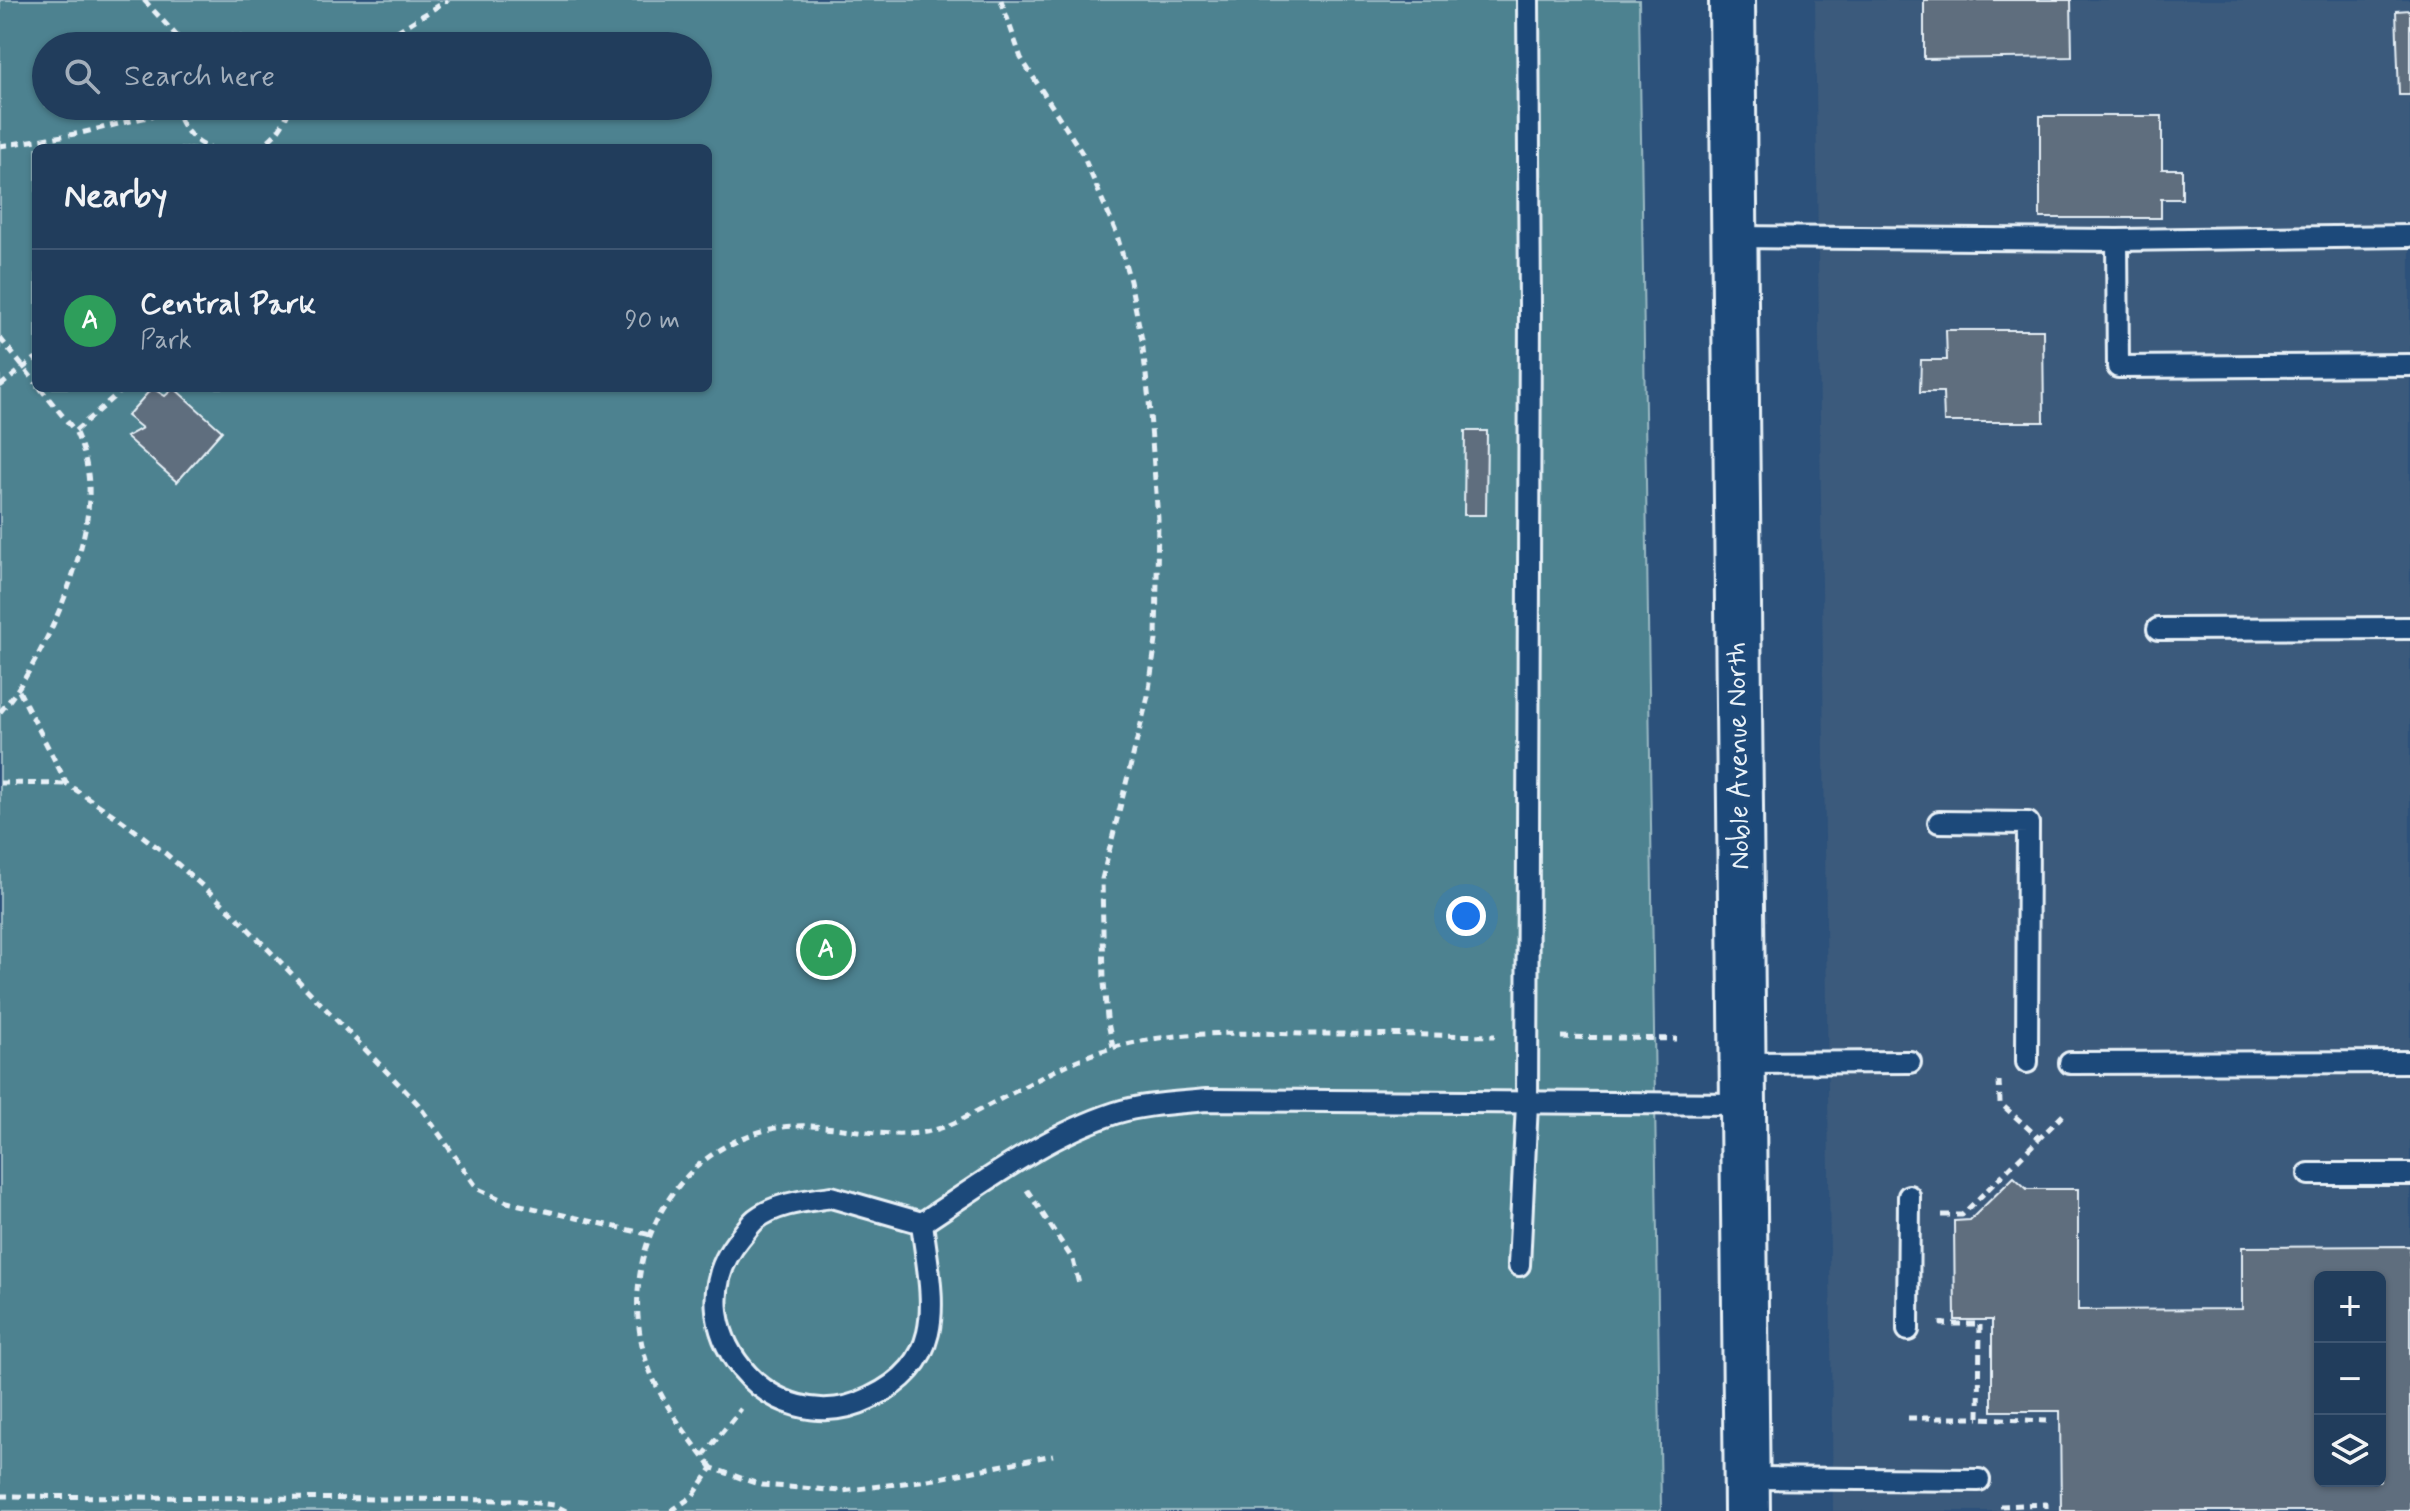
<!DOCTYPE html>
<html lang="en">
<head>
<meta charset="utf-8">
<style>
  body { margin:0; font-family:Mynerve,sans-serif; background:#2d4865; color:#f1f3f6 }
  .controls { position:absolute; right:24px; bottom:24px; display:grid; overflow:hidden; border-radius:12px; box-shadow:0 2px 6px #0004 }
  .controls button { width:72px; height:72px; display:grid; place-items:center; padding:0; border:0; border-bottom:2px solid #3e5672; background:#213d5c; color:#f1f3f6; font:40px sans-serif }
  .you { position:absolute; left:1466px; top:916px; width:28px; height:28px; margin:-20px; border:6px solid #fff; border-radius:50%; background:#1a73e8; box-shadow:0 0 0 12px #1a73e833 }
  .badge { display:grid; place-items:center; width:52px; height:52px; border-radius:50%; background:#d6ab8b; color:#fff; font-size:26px; font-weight:700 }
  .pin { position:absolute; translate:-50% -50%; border:4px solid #fff; box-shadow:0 2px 8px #0006 }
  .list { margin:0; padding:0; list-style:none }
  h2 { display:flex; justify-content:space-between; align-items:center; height:104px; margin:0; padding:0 32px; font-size:34px }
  h2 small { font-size:26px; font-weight:400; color:#a2aebb }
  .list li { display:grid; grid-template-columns:52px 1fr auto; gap:24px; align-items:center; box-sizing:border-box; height:144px; padding:0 32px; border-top:2px solid #3e5672 }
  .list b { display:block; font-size:30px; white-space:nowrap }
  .list p { margin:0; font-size:26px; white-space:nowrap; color:#a2aebb }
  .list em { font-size:26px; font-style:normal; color:#a2aebb }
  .icon { flex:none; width:44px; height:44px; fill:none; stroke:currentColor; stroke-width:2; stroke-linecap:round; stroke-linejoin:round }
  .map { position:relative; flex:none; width:2410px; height:1511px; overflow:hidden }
  .search { position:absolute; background:#213d5c; box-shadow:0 2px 6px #0004; left:32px; top:32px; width:680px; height:88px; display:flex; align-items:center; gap:20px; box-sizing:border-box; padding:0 28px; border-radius:44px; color:#a2aebb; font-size:30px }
  .panel { position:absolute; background:#213d5c; box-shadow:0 2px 6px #0004; left:32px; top:144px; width:680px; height:248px; border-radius:12px }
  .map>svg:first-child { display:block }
</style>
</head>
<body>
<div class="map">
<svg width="2410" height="1511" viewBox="0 0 2410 1511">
  <rect width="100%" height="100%" fill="#2c517b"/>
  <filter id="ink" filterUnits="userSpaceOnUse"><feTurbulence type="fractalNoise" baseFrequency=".0125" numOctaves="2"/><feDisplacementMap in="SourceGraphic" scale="16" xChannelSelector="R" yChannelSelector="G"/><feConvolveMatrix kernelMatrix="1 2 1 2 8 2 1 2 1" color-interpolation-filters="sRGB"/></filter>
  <g filter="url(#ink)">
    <path fill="#3b5a7c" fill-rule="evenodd" d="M 1815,0 L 2410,0 L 2410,1511 L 1833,1511 ZM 2320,1277 L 2380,1277 L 2380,1481 L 2320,1481 Z"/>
    <path fill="#4e8290" stroke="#9bbac4" stroke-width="2" fill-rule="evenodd" d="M 0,0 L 1639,0 L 1661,1511 L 0,1511 ZM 46,46 L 698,46 L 698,106 L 46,106 ZM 36,148 L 708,148 L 708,388 L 36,388 Z"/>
    <g fill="#5e6e7e" stroke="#e8f1f8" stroke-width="2" fill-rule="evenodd">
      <path d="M 1924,0 L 2071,0 L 2072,57 L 1924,59 Z"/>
      <path d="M 2410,10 L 2410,95 L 2399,95 L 2396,11 Z"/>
      <path d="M 2040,116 L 2162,116 L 2162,169 L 2182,169 L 2182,199 L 2161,199 L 2161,218 L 2040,218 Z"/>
      <path d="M 1946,330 L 2043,330 L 2044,422 L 1944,422 L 1943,392 L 1920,392 L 1921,360 L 1947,360 Z"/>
      <path d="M 152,388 L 165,396 L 174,388 L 222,431 L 177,482 L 126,437 L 142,428 L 127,416 Z"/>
      <path d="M 1465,431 L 1487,431 L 1486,515 L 1464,515 Z"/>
      <path d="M 2014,1177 L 2027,1189 L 2078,1189 L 2078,1310 L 2242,1309 L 2242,1247 L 2410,1246 L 2410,1511 L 2061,1511 L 2060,1411 L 1992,1411 L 1992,1320 L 1955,1320 L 1954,1221 L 1970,1220 ZM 2320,1277 L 2380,1277 L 2380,1481 L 2320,1481 Z"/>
    </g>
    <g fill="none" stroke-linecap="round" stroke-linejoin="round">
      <defs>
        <g id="service">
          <path d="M 1734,237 L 2117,240 L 2410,236"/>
          <path d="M 2117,240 L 2118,367 L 2410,365"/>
          <path d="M 2158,629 L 2410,628"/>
          <path d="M 1939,822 L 2028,823 L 2027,1062"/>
          <path d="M 1743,1063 L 1910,1062"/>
          <path d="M 2070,1063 L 2410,1062"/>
          <path d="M 2309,1174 L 2410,1174"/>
          <path d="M 831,1197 L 922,1223 C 931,1296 951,1359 870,1398 C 772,1447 669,1323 740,1238 C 745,1232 750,1224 756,1219 C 777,1203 805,1201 831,1197 Z"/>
          <path d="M 922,1223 C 983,1183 1045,1136 1115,1113 C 1144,1104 1177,1103 1207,1100 L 1744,1104"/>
          <path d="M 1519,1265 L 1527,1104 L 1530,306 L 1528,0"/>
          <path d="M 1908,1330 L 1909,1196"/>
          <path d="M 1746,1478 L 1979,1480"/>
        </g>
        <path id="tertiary" d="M 1732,0 L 1747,1511"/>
      </defs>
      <use href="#service" stroke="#e8f1f8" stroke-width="26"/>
      <use href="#tertiary" stroke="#e8f1f8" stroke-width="50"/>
      <g stroke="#e8f1f8" stroke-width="5" stroke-dasharray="8 6" stroke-linecap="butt">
        <path d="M 144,0 L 186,46"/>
        <path d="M 1001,0 L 1021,58 L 1082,153 L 1116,232 L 1130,281 L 1142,340 L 1149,401 L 1158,519 L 1156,640 L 1148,696 L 1102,879 L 1104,982 L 1107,1018 L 1113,1047"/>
        <path d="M 199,46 C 223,32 243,34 267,46"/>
        <path d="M 373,46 L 448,0"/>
        <path d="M 175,106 C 179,124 192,142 210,148"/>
        <path d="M 0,146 L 81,133 L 176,110"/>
        <path d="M 257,148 C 274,139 285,125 290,106"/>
        <path d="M 0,338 L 36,383"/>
        <path d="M 0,386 L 36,358"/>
        <path d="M 40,388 L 75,431 L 124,388"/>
        <path d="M 19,691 L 67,784 L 121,820 L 165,853 L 232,912 L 418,1104 L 478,1189 L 507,1202 L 651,1235"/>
        <path d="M 0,712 C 41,666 87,560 89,497 C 90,474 85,452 75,431"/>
        <path d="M 0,783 L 67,784"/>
        <path d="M 1561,1037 L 1677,1039"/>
        <path d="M 1999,1081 L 2000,1103 L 2039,1138"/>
        <path d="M 1027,1190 L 1073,1260 L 1079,1284"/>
        <path d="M 1942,1215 L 1962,1215 L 2063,1115"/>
        <path d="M 1942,1321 L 1942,1324 L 1980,1324 L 1979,1418 L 2047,1421"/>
        <path d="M 1908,1418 L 1979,1418"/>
        <path d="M 703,1456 L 741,1409"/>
        <path d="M 712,1468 C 687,1435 659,1400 646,1360 C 616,1263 668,1151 771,1129 C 825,1117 880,1144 934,1130 C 951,1126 967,1116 983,1108 C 1026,1087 1069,1059 1115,1047 C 1177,1030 1244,1033 1307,1034 C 1370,1034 1432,1035 1495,1036"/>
        <path d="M 0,1496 L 514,1500 L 554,1505 L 566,1511"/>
        <path d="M 2000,1506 L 2046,1504 L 2046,1511"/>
        <path d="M 671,1511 L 693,1496 L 712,1468 L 761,1485 L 842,1491 L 935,1479 L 1053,1455"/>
      </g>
      <use href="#service" stroke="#1f4a7a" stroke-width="20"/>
      <use href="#tertiary" stroke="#1f4a7a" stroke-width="44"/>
    </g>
  </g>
  <g text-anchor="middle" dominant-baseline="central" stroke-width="6" stroke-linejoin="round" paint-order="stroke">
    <g font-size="28" fill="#e8f1f8" stroke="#1f4a7a">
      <text transform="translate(1739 756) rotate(-91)">Noble Avenue North</text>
    </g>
  </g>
</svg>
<div class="controls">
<button>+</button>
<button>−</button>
<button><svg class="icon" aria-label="layers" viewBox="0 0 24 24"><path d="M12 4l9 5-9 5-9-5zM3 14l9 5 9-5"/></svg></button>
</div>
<div class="you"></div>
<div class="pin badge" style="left:826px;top:950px;background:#2e9e5b">A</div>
<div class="search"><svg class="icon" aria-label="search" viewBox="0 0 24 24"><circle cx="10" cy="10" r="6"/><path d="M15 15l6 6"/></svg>Search here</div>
<section class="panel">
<h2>Nearby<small></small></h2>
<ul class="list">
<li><span class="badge" style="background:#2e9e5b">A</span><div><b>Central Park</b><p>Park</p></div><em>90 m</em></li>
</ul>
</section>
</div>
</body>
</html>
